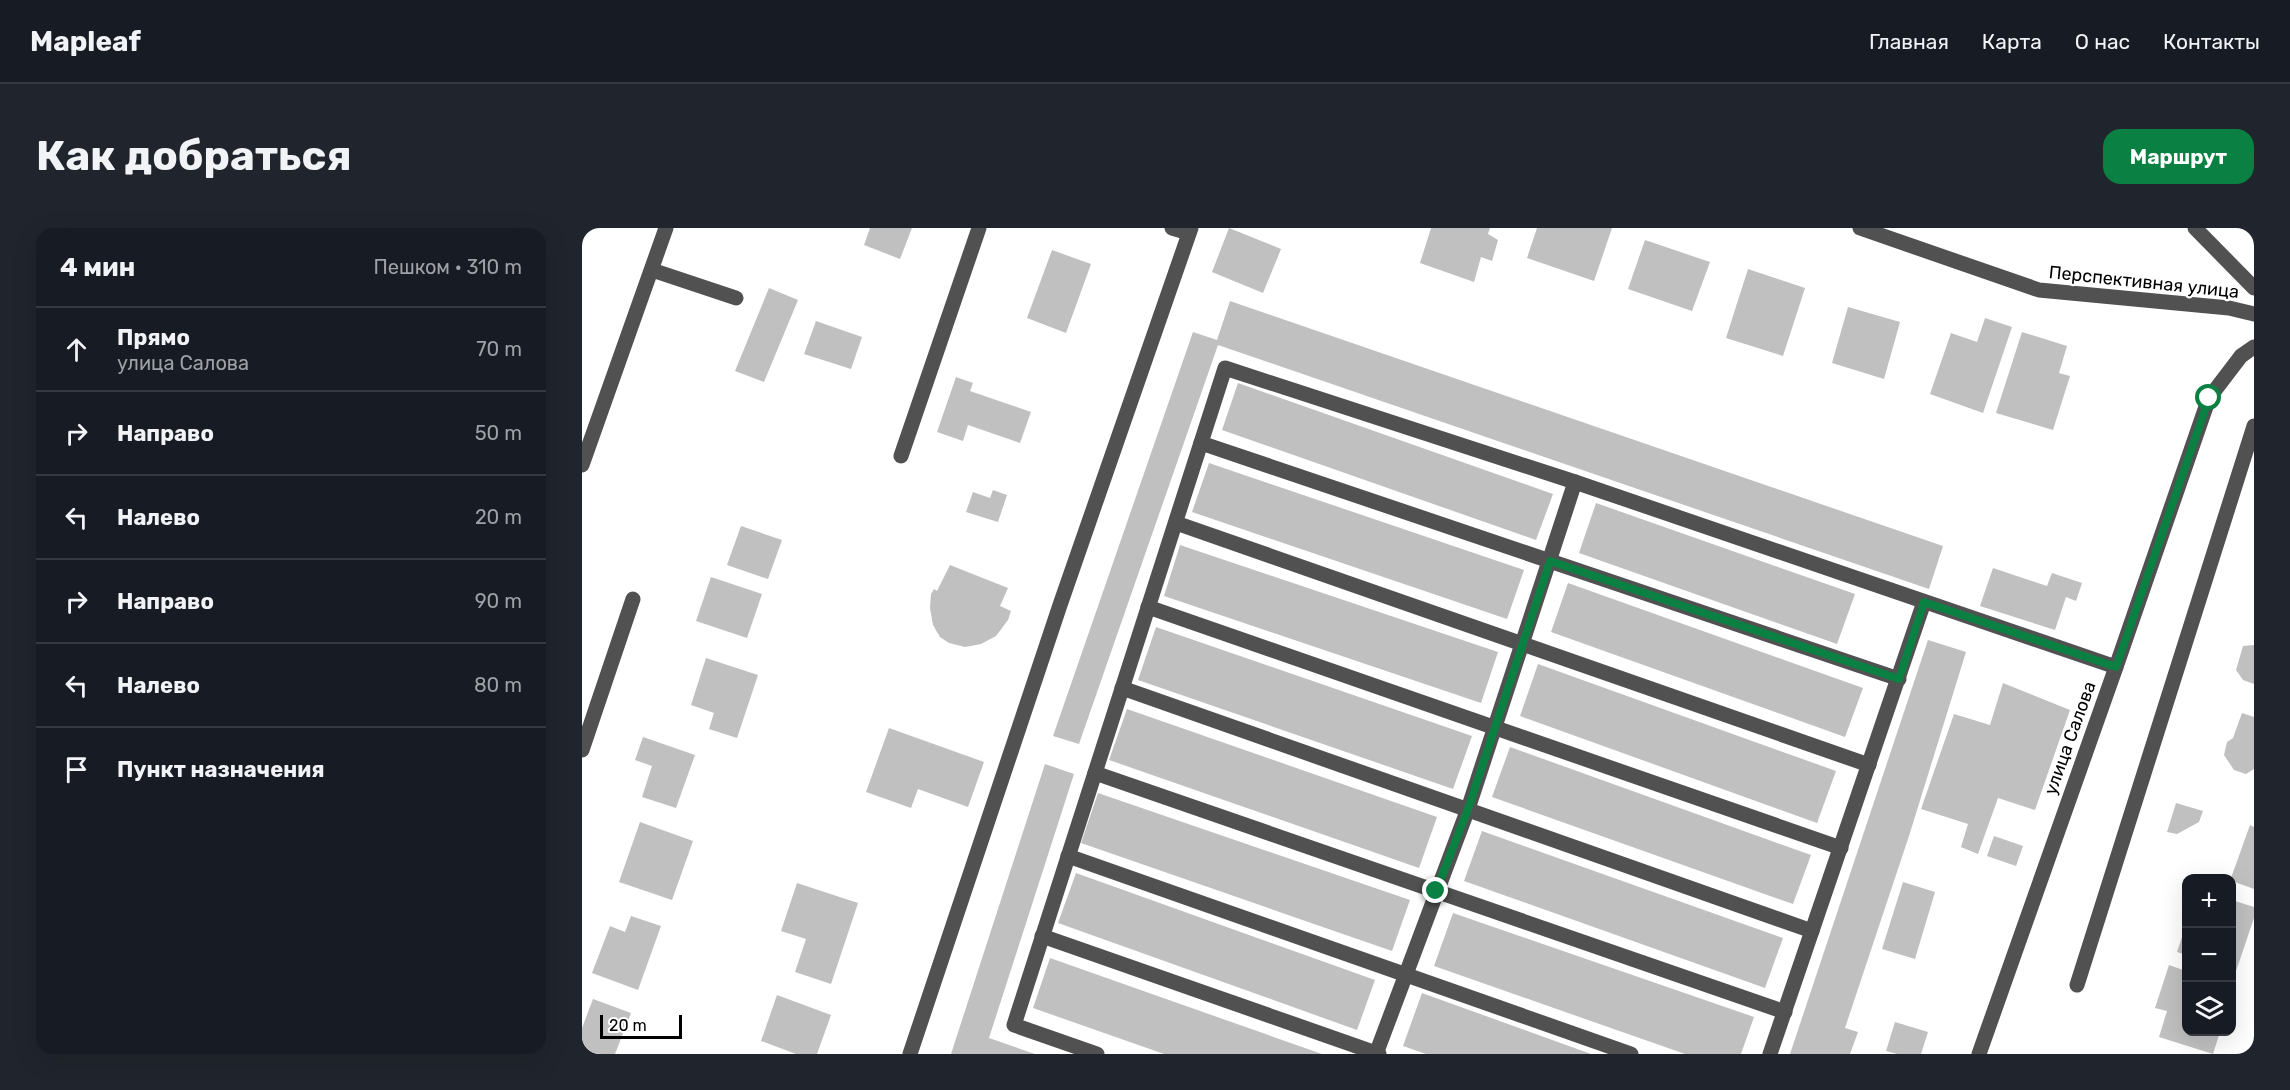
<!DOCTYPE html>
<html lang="ru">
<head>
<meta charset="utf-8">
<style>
  body { margin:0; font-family:Rubik,sans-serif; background:#20242c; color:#f1f3f6 }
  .controls { position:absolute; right:18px; bottom:18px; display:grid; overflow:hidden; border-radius:12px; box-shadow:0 6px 24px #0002 }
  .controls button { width:54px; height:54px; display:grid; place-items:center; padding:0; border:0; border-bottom:2px solid #363941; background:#171b24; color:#f1f3f6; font:30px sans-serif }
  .scale { position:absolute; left:18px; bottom:15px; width:82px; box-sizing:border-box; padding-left:6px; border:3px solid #000; border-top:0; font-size:16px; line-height:21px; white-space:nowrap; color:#000; -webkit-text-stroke:4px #fff; paint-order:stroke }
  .stop { position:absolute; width:18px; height:18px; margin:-14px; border:4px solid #0b8043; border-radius:50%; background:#fff }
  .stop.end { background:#0b8043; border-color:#fff; box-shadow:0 2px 6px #0008 }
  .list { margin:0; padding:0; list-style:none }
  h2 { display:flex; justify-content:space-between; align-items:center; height:78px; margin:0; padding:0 24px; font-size:26px }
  h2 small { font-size:20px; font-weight:400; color:#9ea1a6 }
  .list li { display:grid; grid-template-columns:39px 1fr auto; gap:18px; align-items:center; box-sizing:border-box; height:84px; padding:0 24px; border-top:2px solid #363941 }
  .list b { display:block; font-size:22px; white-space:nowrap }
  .list p { margin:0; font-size:20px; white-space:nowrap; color:#9ea1a6 }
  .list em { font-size:20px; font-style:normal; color:#9ea1a6 }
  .icon { flex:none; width:33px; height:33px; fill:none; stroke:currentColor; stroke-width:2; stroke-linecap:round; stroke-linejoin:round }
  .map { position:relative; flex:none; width:1672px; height:826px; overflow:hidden; border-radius:18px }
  header { display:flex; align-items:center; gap:36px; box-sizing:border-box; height:84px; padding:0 30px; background:#171b24; border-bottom:2px solid #363941 }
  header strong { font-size:28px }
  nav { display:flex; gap:33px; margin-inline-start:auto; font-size:21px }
  .intro { display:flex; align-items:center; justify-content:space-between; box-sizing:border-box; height:144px; padding:0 36px }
  h1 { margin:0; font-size:42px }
  .button { padding:15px 27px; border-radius:18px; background:#0b8043; color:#fff; font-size:21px; font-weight:700 }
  main { display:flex; gap:36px; padding:0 36px }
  aside { flex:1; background:#171b24; border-radius:18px; box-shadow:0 6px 24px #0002 }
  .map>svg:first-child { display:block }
</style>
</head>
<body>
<header>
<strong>Mapleaf</strong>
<nav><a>Главная</a><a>Карта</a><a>О нас</a><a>Контакты</a></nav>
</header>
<div class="intro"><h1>Как добраться</h1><a class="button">Маршрут</a></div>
<main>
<aside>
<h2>4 мин<small>Пешком · 310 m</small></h2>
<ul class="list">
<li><svg class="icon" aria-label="ahead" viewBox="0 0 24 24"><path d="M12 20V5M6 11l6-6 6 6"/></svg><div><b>Прямо</b><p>улица Салова</p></div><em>70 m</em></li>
<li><svg class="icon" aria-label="right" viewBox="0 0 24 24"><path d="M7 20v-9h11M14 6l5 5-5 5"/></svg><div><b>Направо</b></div><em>50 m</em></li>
<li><svg class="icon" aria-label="left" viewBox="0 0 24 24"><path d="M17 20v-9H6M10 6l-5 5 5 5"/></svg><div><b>Налево</b></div><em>20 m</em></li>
<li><svg class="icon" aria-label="right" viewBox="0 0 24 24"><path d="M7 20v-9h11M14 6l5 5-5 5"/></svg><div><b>Направо</b></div><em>90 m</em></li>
<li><svg class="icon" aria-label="left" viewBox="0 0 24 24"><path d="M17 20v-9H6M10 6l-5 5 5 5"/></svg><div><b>Налево</b></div><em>80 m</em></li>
<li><svg class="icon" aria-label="arrive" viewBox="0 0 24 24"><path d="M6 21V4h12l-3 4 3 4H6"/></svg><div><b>Пункт назначения</b></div></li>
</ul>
</aside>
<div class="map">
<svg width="1672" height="826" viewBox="0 0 1672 826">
  <rect width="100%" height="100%" fill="#fff"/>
  <g fill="#c0c0c0">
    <path d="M 288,0 L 330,0 L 318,31 L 282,17 Z"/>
    <path d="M 647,0 L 699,21 L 681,65 L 630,44 Z"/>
    <path d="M 849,0 L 908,0 L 906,6 L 916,12 L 910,33 L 899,29 L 892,54 L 838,35 Z"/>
    <path d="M 955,0 L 1030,0 L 1012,53 L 945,30 Z"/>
    <path d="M 1063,12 L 1128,34 L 1110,83 L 1046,61 Z"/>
    <path d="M 470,22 L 509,36 L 484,105 L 445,90 Z"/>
    <path d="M 1166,41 L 1223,60 L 1201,128 L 1144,110 Z"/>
    <path d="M 187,60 L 216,72 L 182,154 L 153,143 Z"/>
    <path d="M 648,73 L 1361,318 L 1347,361 L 636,117 L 497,516 L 471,508 L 611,104 L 635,112 Z"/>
    <path d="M 1266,79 L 1318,94 L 1302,151 L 1250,135 Z"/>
    <path d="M 1403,90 L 1430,99 L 1401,185 L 1348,166 L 1369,105 L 1395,114 Z"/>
    <path d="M 234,93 L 280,109 L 269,141 L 222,126 Z"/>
    <path d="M 1440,104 L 1485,118 L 1477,145 L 1488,148 L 1471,202 L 1414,185 Z"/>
    <path d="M 374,149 L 391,155 L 388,163 L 449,184 L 438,215 L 386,197 L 381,213 L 355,204 Z"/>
    <path d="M 656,155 L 971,266 L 954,312 L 640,202 Z"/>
    <path d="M 627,235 L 942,342 L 925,391 L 610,284 Z"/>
    <path d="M 411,262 L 425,267 L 416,294 L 384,284 L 391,264 L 408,270 Z"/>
    <path d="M 1014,275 L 1273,366 L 1255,416 L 997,325 Z"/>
    <path d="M 159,298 L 200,312 L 186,351 L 145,337 Z"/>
    <path d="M 598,317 L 916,424 L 899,475 L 582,368 Z"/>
    <path d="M 368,337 L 426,360 L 418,378 L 429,383 L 426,392 L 414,408 L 399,416 L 383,419 L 367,415 L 358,409 L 351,397 L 348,380 L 349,366 L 352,361 L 355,363 Z"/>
    <path d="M 1411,340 L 1465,358 L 1470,345 L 1500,355 L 1494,373 L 1484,369 L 1473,402 L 1398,378 Z"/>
    <path d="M 129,349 L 180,366 L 165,410 L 114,393 Z"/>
    <path d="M 986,355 L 1281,460 L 1263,509 L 969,404 Z"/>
    <path d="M 574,399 L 890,508 L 871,561 L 556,452 Z"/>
    <path d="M 1346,412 L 1384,424 L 1327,608 L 1263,800 L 1276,804 L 1268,826 L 1208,826 Z"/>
    <path d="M 1672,417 L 1672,456 L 1661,452 L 1654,442 L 1661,418 Z"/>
    <path d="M 124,430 L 176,447 L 155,510 L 127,501 L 132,485 L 109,477 Z"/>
    <path d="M 956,436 L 1254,543 L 1235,595 L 938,488 Z"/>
    <path d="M 1421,455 L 1488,482 L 1453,582 L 1416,570 L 1396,626 L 1379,619 L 1386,596 L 1339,581 L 1372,486 L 1408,497 Z"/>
    <path d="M 545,481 L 855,589 L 837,640 L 527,532 Z"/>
    <path d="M 1660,485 L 1672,489 L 1672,541 L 1664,546 L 1652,542 L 1642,527 L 1645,514 L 1651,510 Z"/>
    <path d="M 307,500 L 402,534 L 386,579 L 336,561 L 329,580 L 284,564 Z"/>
    <path d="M 61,509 L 113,527 L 94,580 L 60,569 L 70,538 L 53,532 Z"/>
    <path d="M 928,519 L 1229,627 L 1211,676 L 910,569 Z"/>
    <path d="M 463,536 L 492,546 L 407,810 L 453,826 L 369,826 Z"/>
    <path d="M 516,565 L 828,672 L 810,723 L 499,615 Z"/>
    <path d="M 1594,575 L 1621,583 L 1617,594 L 1595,606 L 1585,604 Z"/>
    <path d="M 58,594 L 111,613 L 90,672 L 37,654 Z"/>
    <path d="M 1668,597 L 1672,599 L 1672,661 L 1650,653 L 1649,650 Z"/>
    <path d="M 900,603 L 1201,710 L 1183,760 L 882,653 Z"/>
    <path d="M 1412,608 L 1441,618 L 1434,638 L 1405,628 Z"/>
    <path d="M 494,645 L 793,752 L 775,802 L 476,695 Z"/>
    <path d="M 1321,654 L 1353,664 L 1333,731 L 1300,721 Z"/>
    <path d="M 215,655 L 276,675 L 249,756 L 213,744 L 224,711 L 199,703 Z"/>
    <path d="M 1650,672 L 1672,679 L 1672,690 L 1654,743 L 1650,742 Z"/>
    <path d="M 871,685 L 1172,789 L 1159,826 L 1103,826 L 852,738 Z"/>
    <path d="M 49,688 L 79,698 L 56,762 L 10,745 L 28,698 L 43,704 Z"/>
    <path d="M 1604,697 L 1604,727 L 1595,724 Z"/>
    <path d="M 468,730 L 740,826 L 582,826 L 451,780 Z"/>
    <path d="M 1587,737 L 1604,743 L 1604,804 L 1638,804 L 1631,826 L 1577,809 L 1585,783 L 1573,780 Z"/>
    <path d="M 840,765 L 1009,826 L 844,826 L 821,818 Z"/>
    <path d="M 195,767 L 249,787 L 235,826 L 214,826 L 179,813 Z"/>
    <path d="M 11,771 L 49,785 L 33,826 L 0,826 L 0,800 Z"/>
    <path d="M 1313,794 L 1346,804 L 1339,826 L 1315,826 L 1304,823 Z"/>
  </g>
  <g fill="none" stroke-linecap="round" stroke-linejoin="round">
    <g stroke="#515151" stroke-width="15">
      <path d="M 590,0 L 607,5"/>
      <path d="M 1278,0 L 1457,62 L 1647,80 L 1672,86"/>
      <path d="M 1613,0 L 1672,60"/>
      <path d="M 70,42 L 154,70"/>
      <path d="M 619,215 L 1317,451"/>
      <path d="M 319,228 L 397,0"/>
      <path d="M 0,237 L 84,0"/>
      <path d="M 594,295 L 1287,537"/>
      <path d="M 566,379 L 1259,620"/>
      <path d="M 540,460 L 1230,703"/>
      <path d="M 0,522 L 51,371"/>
      <path d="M 513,545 L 1203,784"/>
      <path d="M 486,628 L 1049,826"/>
      <path d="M 460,708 L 797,826"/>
      <path d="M 1495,757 L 1672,198"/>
      <path d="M 328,826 L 478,377 L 609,0"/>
      <path d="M 515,826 L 432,797 L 643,140 L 993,254 L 1534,439"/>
      <path d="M 794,826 L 886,581 L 993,254"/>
      <path d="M 1188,826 L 1342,374"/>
      <path d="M 1397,826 L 1534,439 L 1627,170 L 1659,128 L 1672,119"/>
    </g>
  </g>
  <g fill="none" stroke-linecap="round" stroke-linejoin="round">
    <path stroke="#0b8043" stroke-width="8" d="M 854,663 L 886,581 L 968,333 L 1317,451 L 1342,374 L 1534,439 L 1627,170"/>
  </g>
  <g text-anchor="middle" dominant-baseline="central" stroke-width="4.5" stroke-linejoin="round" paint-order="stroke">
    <g font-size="18" fill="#000" stroke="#fff">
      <text transform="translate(1562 54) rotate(6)">Перспективная улица</text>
      <text transform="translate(1488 510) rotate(-70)">улица Салова</text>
    </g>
  </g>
</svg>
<div class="controls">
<button>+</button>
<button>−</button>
<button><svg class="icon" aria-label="layers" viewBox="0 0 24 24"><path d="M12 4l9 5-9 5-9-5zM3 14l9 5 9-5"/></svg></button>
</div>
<div class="scale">20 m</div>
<div class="stop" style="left:1627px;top:170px"></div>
<div class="stop end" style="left:854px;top:663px"></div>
</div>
</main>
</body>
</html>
